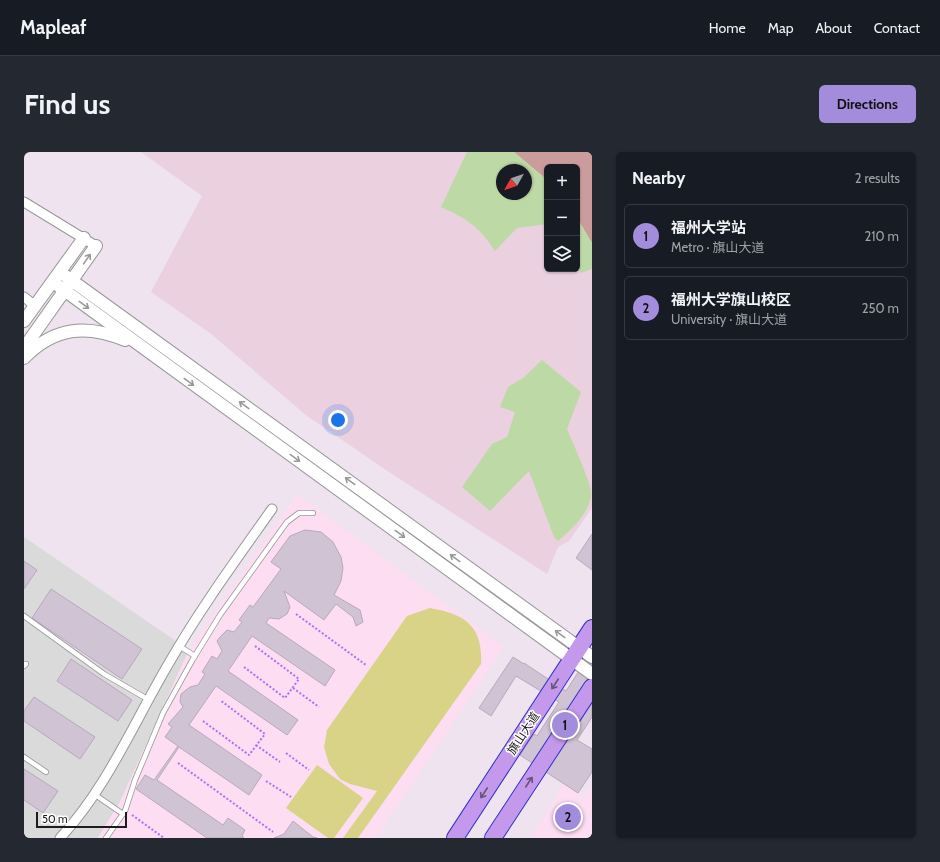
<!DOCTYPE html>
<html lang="en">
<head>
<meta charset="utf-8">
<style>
  body { margin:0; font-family:Cabin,"Noto Sans SC",sans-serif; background:#242831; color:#f1f3f6 }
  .controls { position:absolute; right:12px; top:12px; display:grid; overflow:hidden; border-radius:6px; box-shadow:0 1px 3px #0004 }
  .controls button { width:36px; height:36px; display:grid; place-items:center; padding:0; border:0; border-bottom:1px solid #363941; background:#171b24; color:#f1f3f6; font:20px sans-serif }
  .compass { position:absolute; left:472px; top:12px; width:36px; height:36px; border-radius:50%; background:#171b24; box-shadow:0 1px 3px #0004; rotate:230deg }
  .scale { position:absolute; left:12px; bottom:10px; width:91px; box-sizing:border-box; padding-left:4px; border:2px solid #1d1d1d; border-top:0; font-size:11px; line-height:14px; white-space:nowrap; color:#1d1d1d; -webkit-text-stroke:3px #fff; paint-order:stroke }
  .you { position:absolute; left:314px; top:268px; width:14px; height:14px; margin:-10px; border:3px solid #fff; border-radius:50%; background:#1a73e8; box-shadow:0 0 0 6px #1a73e833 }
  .badge { display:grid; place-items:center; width:26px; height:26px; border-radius:50%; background:#a48cdc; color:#111; font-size:13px; font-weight:700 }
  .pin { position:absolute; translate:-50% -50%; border:2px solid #fff; box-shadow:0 1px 4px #0006 }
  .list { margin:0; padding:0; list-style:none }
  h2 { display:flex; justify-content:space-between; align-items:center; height:52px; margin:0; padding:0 16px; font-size:17px }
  h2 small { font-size:13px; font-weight:400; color:#9ea1a6 }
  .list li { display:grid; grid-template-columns:26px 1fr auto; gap:12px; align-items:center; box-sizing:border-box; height:64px; margin:0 8px 8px; padding:0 8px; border:1px solid #363941; border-radius:6px }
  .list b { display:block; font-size:15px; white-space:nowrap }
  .list p { margin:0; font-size:13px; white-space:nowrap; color:#9ea1a6 }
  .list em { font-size:13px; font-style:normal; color:#9ea1a6 }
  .icon { flex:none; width:22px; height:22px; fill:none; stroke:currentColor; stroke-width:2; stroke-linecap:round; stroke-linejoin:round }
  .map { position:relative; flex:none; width:568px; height:686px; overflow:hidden; border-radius:6px }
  header { display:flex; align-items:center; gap:24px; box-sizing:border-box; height:56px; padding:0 20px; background:#171b24; border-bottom:1px solid #363941 }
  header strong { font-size:19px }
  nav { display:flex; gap:22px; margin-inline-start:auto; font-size:14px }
  .intro { display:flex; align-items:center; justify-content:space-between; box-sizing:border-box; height:96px; padding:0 24px }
  h1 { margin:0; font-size:28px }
  .button { padding:10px 18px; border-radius:6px; background:#a48cdc; color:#111; font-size:14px; font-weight:700 }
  main { display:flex; gap:24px; padding:0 24px }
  aside { flex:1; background:#171b24; border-radius:6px; box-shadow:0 1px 3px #0004 }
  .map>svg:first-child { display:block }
</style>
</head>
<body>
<header>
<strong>Mapleaf</strong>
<nav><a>Home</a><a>Map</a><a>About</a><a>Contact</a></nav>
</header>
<div class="intro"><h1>Find us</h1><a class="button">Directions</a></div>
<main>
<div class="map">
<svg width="568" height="686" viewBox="0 0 568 686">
  <rect width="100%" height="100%" fill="#eee3ee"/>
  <path fill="#dadadb" d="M 0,385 L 165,498 L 96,650 L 74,686 L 0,686 Z"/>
  <g fill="#fdddf2">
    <path d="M 273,342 L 480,495 L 352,686 L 74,686 L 96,650 L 165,498 Z"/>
    <path d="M 540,631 L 561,645 L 568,634 L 568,686 L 507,686 Z"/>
  </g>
  <path fill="#ebd0e0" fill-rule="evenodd" d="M 117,0 L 490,0 L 523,28 L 523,117 L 553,117 L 553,66 L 568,91 L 568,356 L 545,389 L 534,395 L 523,422 L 365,320 L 283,264 L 186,181 L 127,140 L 178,44 ZM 478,18 L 502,18 L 502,42 L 478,42 Z"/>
  <path fill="#ca9c9b" d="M 490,0 L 568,0 L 568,91 L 553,66 L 553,15 L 523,15 L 523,28 Z"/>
  <g fill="#d8d386">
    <path d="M 406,456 C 441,462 459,474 457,512 L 334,686 L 319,686 L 353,639 L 326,632 L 316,627 L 305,612 L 300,595 L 303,578 L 383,464 Z"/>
    <path d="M 293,613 L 339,646 L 310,686 L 304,686 L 262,656 Z"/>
  </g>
  <g fill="#bdd9a6" fill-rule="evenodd">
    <path d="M 443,0 L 490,0 L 523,28 L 523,72 L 493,76 L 471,99 C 455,74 443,67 417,55 ZM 478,18 L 502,18 L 502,42 L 478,42 Z"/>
    <path d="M 553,66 L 568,91 L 568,117 L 557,121 L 553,114 Z"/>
    <path d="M 518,208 L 557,240 L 543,277 C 548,289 568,333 567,341 C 567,360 547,378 534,389 L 530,385 L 505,319 L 466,359 L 438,335 L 468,292 L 483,285 L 491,260 L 476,255 L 484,235 L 499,226 Z"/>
  </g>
  <g fill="#d0c4d4" stroke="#b9a7be">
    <path d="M 281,378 L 297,380 L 309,390 L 317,405 L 319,416 L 317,429 L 310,443 L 336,458 L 339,470 L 332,474 L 329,465 L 312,452 L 300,468 L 260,439 L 266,455 L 263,462 L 255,467 L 245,466 L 242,471 L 311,518 L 301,534 L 228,484 L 204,519 L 274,568 L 263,583 L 192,534 L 165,573 L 238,623 L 225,643 L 155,595 L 133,628 L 199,673 L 204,666 L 221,678 L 218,684 L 220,686 L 183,686 L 112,637 L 121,623 L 130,628 L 154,594 L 141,585 L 148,575 L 144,572 L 159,555 L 156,550 L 157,542 L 166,535 L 174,533 L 181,522 L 178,520 L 188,504 L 193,507 L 198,499 L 193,489 L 196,485 L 203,478 L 210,480 L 218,470 L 215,468 L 226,453 L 229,455 L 257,417 L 247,410 L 266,384 Z"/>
    <path d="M 568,382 L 568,418 L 552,406 Z"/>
    <path d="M 0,409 L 13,418 L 0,437 Z"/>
    <path d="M 27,437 L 118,497 L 98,527 L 8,466 Z"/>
    <path d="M 568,499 L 568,565 L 553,588 L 568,597 L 568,620 L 554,641 L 496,603 L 510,582 L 513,584 L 535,550 L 492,524 L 467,564 L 455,556 L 489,505 L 500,512 L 500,511 L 542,539 Z"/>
    <path d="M 47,507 L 108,548 L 94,569 L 33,529 Z"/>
    <path d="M 10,545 L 71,585 L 56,607 L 0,569 L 0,559 Z"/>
    <path d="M 0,617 L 34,639 L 19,661 L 0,648 Z"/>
    <path d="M 269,669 L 289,685 L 293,686 L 250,686 L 260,682 Z"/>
  </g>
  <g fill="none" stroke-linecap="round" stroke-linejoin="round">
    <defs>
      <g id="service">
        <path d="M 0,464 L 80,522 L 125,548"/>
        <path d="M 155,494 L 171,504"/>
        <path d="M 0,512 L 2,512 L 0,514"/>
        <path d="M 0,605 L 22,620"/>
        <path d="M 70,642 L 99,662"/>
        <path d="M 82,686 L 101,659 L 111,628 L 139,561 L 169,507 L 196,463 L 263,370 L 275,361 L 289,361"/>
      </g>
      <g id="minor">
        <path d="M 0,50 L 72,94"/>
        <path d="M 0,145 L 11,154"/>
        <path d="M 36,686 C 83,636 110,570 145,511 C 176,457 212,408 248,357"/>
      </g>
      <g id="tertiary">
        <path d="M 36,120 L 568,505"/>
        <path d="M 29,130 L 568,522"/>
        <path d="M 0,169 L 60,86"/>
        <path d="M 0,196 L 72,94"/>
        <path d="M 0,206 C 30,175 62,172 101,188"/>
      </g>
      <g id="trunk">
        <path d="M 431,686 L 568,476"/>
        <path d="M 469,686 L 568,535"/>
      </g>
    </defs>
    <use href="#service" stroke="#979797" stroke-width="6"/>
    <use href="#minor" stroke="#979797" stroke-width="11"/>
    <use href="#tertiary" stroke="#979797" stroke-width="14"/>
    <use href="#trunk" stroke="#2f31cd" stroke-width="18"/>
    <g stroke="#a971f1" stroke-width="2" stroke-dasharray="2 2" stroke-linecap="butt">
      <path d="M 272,462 L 342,513"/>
      <path d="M 220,515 L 261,546 L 275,527 L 231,494"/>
      <path d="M 269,536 L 295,555"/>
      <path d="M 179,569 L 225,603 L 241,582 L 196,548"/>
      <path d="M 232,593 L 256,610"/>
      <path d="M 262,601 L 285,618"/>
      <path d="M 154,611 L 249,680"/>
      <path d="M 242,629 L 267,645"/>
      <path d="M 108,663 L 140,686"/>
    </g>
    <use href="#service" stroke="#fff" stroke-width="4.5"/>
    <use href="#minor" stroke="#fff" stroke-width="9"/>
    <use href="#tertiary" stroke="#fff" stroke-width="12"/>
    <use href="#trunk" stroke="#c498eb" stroke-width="16"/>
  </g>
  <defs><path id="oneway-shaft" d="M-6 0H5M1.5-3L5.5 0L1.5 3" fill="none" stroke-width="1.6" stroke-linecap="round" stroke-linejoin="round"/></defs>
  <g stroke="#999">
    <use href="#oneway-shaft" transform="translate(63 107) rotate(-55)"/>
    <use href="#oneway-shaft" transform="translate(60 153) rotate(36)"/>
    <use href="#oneway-shaft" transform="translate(165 230) rotate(36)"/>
    <use href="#oneway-shaft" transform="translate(220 253) rotate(-144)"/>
    <use href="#oneway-shaft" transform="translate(271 306) rotate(36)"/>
    <use href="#oneway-shaft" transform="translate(326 329) rotate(-144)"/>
    <use href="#oneway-shaft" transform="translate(376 382) rotate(36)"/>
    <use href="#oneway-shaft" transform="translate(431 406) rotate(-144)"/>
    <use href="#oneway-shaft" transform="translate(536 482) rotate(-144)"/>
  </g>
  <g stroke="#68547a">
    <use href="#oneway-shaft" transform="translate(531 532) rotate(123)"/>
    <use href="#oneway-shaft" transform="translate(505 630) rotate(-57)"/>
    <use href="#oneway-shaft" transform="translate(460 641) rotate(123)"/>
  </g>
  <g text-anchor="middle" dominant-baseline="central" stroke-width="3" stroke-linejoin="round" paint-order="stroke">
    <g font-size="12" fill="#1d1d1d" stroke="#fff">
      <text transform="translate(499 581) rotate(-57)">旗山大道</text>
    </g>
  </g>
</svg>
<div class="controls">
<button>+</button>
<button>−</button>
<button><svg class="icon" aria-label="layers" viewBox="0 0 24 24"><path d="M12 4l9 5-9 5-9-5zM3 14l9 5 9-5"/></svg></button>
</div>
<svg class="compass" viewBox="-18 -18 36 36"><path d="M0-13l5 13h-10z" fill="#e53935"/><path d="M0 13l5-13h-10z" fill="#9ea1a6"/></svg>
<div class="scale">50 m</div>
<div class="you"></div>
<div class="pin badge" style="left:541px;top:573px">1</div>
<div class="pin badge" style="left:544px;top:665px">2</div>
</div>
<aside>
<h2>Nearby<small>2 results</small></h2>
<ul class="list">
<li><span class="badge">1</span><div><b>福州大学站</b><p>Metro · 旗山大道</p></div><em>210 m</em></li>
<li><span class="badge">2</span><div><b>福州大学旗山校区</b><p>University · 旗山大道</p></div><em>250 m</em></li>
</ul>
</aside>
</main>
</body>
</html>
